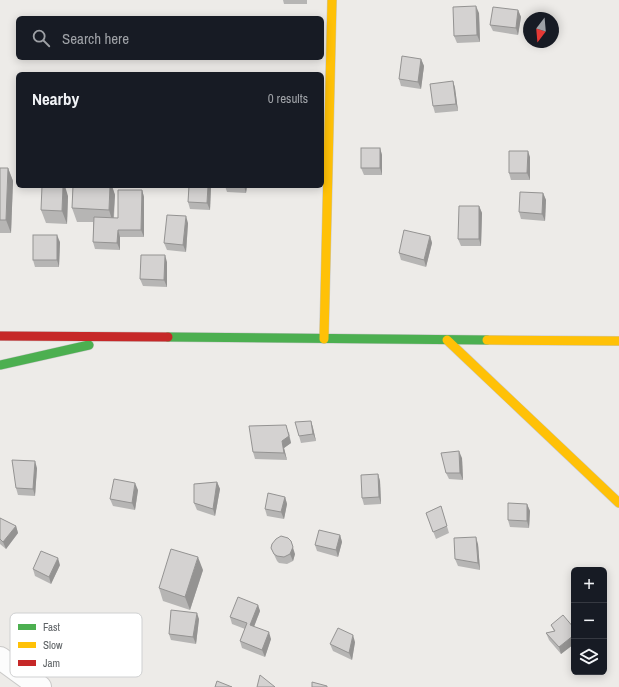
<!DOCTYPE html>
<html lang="en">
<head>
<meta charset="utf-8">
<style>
  body { margin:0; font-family:"Archivo Narrow",sans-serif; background:#242831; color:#f1f3f6 }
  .controls { position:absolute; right:12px; bottom:12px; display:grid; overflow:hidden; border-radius:6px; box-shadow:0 2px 10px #0003 }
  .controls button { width:36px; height:36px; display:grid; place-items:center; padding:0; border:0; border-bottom:1px solid #363941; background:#171b24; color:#f1f3f6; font:20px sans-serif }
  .compass { position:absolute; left:523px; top:12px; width:36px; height:36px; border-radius:50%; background:#171b24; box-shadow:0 2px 10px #0003; rotate:196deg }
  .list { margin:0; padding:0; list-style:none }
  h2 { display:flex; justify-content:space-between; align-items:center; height:52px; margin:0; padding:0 16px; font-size:17px }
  h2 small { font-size:13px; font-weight:400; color:#9ea1a6 }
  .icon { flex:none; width:22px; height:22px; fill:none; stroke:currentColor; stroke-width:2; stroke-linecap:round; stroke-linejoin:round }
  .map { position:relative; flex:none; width:619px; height:687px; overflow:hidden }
  .search { position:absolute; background:#171b24; box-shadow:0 2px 10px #0003; left:16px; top:16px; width:308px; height:44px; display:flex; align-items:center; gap:10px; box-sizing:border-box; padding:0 14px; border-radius:6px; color:#9ea1a6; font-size:15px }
  .panel { position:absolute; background:#171b24; box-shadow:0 2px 10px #0003; left:16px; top:72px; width:308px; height:116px; border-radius:6px }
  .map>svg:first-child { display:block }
</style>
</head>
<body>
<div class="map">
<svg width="619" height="687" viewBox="0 0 619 687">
  <rect width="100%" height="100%" fill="#edebe8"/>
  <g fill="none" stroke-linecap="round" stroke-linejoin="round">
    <defs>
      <path id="street" d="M 0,658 L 40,687"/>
      <g id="fast">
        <path d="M 168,337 L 487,340"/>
        <path d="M 0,365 L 89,345"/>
      </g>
      <g id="slow">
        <path d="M 324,339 L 332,0"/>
        <path d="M 447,340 L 619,503"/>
        <path d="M 487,340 L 619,341"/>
      </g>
      <path id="jam" d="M 0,336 L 168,337"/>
    </defs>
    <use href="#street" stroke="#cac9c8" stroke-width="24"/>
    <use href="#fast" stroke="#c7c8c7" stroke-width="10"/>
    <use href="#slow" stroke="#c7c8c7" stroke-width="10"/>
    <use href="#jam" stroke="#c7c8c7" stroke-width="10"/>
    <use href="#street" stroke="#fcfcfc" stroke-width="22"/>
    <use href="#fast" stroke="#4caf50" stroke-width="9"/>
    <use href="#slow" stroke="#ffc107" stroke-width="9"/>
    <use href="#jam" stroke="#c62828" stroke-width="9"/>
  </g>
  <g fill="#b6b5b4">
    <path d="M 283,0 L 307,0 L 307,4 L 284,4 Z"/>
    <path d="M 518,10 L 521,17 L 518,35 L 493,31 L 490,25 Z"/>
    <path d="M 479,13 L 480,42 L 457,43 L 454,36 Z"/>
    <path d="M 421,59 L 424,66 L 421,89 L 401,86 L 399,79 Z"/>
    <path d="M 453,81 L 455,88 L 458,111 L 435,113 L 433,106 Z"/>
    <path d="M 380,148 L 382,155 L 382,175 L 364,175 L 361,168 Z"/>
    <path d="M 530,157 L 530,180 L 511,180 L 509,173 Z"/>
    <path d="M 0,168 L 8,168 L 13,181 L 11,233 L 0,233 Z"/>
    <path d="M 73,186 L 112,186 L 115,195 L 114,218 L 118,218 L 142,190 L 144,197 L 144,237 L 120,237 L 120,250 L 95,249 L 93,242 L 93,222 L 77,222 L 72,208 Z"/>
    <path d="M 189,186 L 211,186 L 210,210 L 190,209 L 188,202 Z"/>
    <path d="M 225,186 L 247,186 L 246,193 L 227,192 Z"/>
    <path d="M 543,193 L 546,200 L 545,221 L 521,219 L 519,212 Z"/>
    <path d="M 68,196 L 67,224 L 46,223 L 41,210 Z"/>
    <path d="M 479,206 L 482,213 L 481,246 L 461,246 L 458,239 Z"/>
    <path d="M 188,223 L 186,252 L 167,250 L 164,243 Z"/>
    <path d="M 430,236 L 432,243 L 426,267 L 401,260 L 399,253 Z"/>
    <path d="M 60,242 L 59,267 L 35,267 L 33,260 Z"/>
    <path d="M 167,262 L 167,287 L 143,286 L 140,279 Z"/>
    <path d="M 311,421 L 313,428 L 316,441 L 301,443 L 299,436 Z"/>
    <path d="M 289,432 L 291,443 L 284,448 L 287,460 L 255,459 L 253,452 Z"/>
    <path d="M 462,458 L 463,480 L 449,479 L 446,473 Z"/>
    <path d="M 37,468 L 35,496 L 18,495 L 16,488 Z"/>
    <path d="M 378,474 L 380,481 L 381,504 L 364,505 L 362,498 Z"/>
    <path d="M 217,482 L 220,489 L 215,516 L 197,510 L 194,503 Z"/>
    <path d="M 138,490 L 135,510 L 113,506 L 110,499 Z"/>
    <path d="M 285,497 L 287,504 L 284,519 L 267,516 L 265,509 Z"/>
    <path d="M 527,504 L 530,511 L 529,528 L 510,527 L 508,520 Z"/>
    <path d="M 441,506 L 449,533 L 436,539 L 426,513 Z"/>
    <path d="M 0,518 L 16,526 L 18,533 L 6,549 L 0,544 Z"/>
    <path d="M 340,535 L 342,542 L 338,557 L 317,551 L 315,545 Z"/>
    <path d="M 478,544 L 480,570 L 458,566 L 455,559 Z"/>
    <path d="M 271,548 L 295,554 L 293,561 L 287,564 L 279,563 L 277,561 Z"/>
    <path d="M 60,565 L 51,584 L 35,576 L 33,569 Z"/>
    <path d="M 203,570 L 190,610 L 163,601 L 159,588 Z"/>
    <path d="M 258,605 L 260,611 L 254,626 L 271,639 L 265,657 L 242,648 L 240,641 L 245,629 L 232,624 L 230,617 Z"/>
    <path d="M 199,619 L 196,644 L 171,640 L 169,634 Z"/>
    <path d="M 551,625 L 574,628 L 574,644 L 561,654 L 549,640 L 546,633 L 554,631 Z"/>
    <path d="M 355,642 L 352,660 L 333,651 L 330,644 Z"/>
  </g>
  <g fill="#949392">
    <path d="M 476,6 L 479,13 L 480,42 L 477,35 Z"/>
    <path d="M 518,10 L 521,17 L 518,35 L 516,28 Z"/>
    <path d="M 421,59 L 424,66 L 421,89 L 418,82 Z"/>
    <path d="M 453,81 L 455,88 L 458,111 L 456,104 Z"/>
    <path d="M 380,148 L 382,155 L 382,175 L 380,168 Z"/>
    <path d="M 528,151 L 530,157 L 530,180 L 527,173 Z"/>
    <path d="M 8,168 L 13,181 L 11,233 L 6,220 Z"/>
    <path d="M 63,186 L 65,186 L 68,196 L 67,224 L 62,211 Z"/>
    <path d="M 110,186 L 112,186 L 115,195 L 113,223 L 109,210 Z"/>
    <path d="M 208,186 L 211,186 L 210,210 L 207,203 Z"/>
    <path d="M 244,186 L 247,186 L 246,193 Z"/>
    <path d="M 142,190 L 144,197 L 144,237 L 141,230 Z"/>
    <path d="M 543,193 L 546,200 L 545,221 L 542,214 Z"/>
    <path d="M 479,206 L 482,213 L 481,246 L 479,239 Z"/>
    <path d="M 186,216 L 188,223 L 186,252 L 183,245 Z"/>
    <path d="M 118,230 L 120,237 L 120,250 L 117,243 Z"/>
    <path d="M 57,235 L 60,242 L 59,267 L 57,260 Z"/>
    <path d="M 430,236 L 432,243 L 426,267 L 424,260 Z"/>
    <path d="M 165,255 L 167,262 L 167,287 L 164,280 Z"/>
    <path d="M 311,421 L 313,428 L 316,441 L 313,434 Z"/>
    <path d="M 286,425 L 291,443 L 284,448 L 287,460 L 284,453 L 282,441 Z"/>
    <path d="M 459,451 L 462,458 L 463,480 L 460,473 Z"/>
    <path d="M 35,461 L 37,468 L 35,496 L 33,489 Z"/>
    <path d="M 378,474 L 380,481 L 381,504 L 379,497 Z"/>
    <path d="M 217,482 L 220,489 L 215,516 L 213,509 Z"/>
    <path d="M 135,483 L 138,490 L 135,510 L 132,503 Z"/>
    <path d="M 285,497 L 287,504 L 284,519 L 281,512 Z"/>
    <path d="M 527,504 L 530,511 L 529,528 L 527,521 Z"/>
    <path d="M 16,526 L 18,533 L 6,549 L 3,542 Z"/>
    <path d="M 340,535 L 342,542 L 338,557 L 336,550 Z"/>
    <path d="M 476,537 L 478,544 L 480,570 L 478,563 Z"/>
    <path d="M 291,541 L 295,554 L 293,561 L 290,554 Z"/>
    <path d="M 198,557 L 203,570 L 190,610 L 185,597 Z"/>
    <path d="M 58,558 L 60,565 L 51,584 L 49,577 Z"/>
    <path d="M 258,605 L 260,611 L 252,632 L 250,625 Z"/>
    <path d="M 197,613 L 199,619 L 196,644 L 193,637 Z"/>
    <path d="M 269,632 L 271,639 L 265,657 L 262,650 Z"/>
    <path d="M 353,635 L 355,642 L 352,660 L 349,653 Z"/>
    <path d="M 574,635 L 574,644 L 561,654 L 559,647 Z"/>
  </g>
  <g fill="#d4d2d1" stroke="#949392">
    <path d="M 476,6 L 477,35 L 454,36 L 453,7 Z"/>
    <path d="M 493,7 L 518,10 L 516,28 L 490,25 Z"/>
    <path d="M 402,56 L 421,59 L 418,82 L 399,79 Z"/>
    <path d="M 453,81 L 456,104 L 433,106 L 430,84 Z"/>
    <rect x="361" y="148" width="19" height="20"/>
    <path d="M 509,151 L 528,151 L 527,173 L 509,173 Z"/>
    <path d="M 0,168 L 8,168 L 6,220 L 0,220 Z"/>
    <path d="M 42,186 L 63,186 L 62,211 L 41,210 Z"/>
    <path d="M 73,186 L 110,186 L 109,210 L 72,208 Z"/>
    <path d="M 189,186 L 208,186 L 207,203 L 188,202 Z"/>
    <path d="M 118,190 L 142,190 L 141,230 L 118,230 L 117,243 L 93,242 L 94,217 L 118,218 Z"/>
    <path d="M 520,192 L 543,193 L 542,214 L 519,212 Z"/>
    <path d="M 459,206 L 479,206 L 479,239 L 458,239 Z"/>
    <path d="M 167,215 L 186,216 L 183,245 L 164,243 Z"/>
    <path d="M 404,230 L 430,236 L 424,260 L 399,253 Z"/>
    <rect x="33" y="235" width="24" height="25"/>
    <path d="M 141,255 L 165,255 L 164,280 L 140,279 Z"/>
    <path d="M 311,421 L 313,434 L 299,436 L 295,422 Z"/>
    <path d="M 286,425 L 289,436 L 282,441 L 284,453 L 253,452 L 249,426 Z"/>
    <path d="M 459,451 L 460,473 L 446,473 L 441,453 Z"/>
    <path d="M 12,460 L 35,461 L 33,489 L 16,488 Z"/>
    <path d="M 378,474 L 379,497 L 362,498 L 361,475 Z"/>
    <path d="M 114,479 L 135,483 L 132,503 L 110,499 Z"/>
    <path d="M 217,482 L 213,509 L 194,503 L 194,484 Z"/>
    <path d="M 268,493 L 285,497 L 281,512 L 265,509 Z"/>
    <path d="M 508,503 L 527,504 L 527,521 L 508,520 Z"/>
    <path d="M 441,506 L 447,526 L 433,532 L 426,513 Z"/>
    <path d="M 0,518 L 16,526 L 3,542 L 0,539 Z"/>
    <path d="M 319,530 L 340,535 L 336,550 L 315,545 Z"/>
    <path d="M 281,536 L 288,538 L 291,541 L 293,547 L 290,554 L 284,557 L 277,556 L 274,554 L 271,548 L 272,544 L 276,539 Z"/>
    <path d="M 476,537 L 478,563 L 455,559 L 454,538 Z"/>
    <path d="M 171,549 L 198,557 L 185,597 L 159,588 Z"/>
    <path d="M 41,551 L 58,558 L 49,577 L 33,569 Z"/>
    <path d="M 238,597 L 258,605 L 250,625 L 269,632 L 262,650 L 240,641 L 247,623 L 230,617 Z"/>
    <path d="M 171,610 L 197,613 L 193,637 L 169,634 Z"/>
    <path d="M 563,615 L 574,628 L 574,635 L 559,647 L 546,633 L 555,631 L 551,625 Z"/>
    <path d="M 338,628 L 353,635 L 349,653 L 330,644 Z"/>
    <path d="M 260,675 L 275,687 L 257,687 Z"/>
    <path d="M 217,681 L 232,687 L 215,687 Z"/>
    <path d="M 312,682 L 327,686 L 327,687 L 312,687 Z"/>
  </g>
  <rect x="10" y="613" width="132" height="64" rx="6" fill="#fff" stroke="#cfd0d1" stroke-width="1"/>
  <rect x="18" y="624" width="18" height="6" fill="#4caf50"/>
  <rect x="18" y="642" width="18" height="6" fill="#ffc107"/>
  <rect x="18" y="660" width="18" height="6" fill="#c62828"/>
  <g font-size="11" fill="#5e6265">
    <text x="43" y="631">Fast</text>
    <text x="43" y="649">Slow</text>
    <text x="43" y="667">Jam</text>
  </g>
</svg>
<div class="controls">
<button>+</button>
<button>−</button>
<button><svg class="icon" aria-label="layers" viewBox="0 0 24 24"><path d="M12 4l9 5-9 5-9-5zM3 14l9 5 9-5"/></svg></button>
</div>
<svg class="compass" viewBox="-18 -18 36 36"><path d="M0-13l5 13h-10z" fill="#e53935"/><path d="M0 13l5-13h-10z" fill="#9ea1a6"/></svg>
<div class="search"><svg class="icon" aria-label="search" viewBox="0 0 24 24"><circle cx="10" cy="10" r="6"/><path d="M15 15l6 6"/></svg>Search here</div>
<section class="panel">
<h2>Nearby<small>0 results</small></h2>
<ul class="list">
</ul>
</section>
</div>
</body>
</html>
